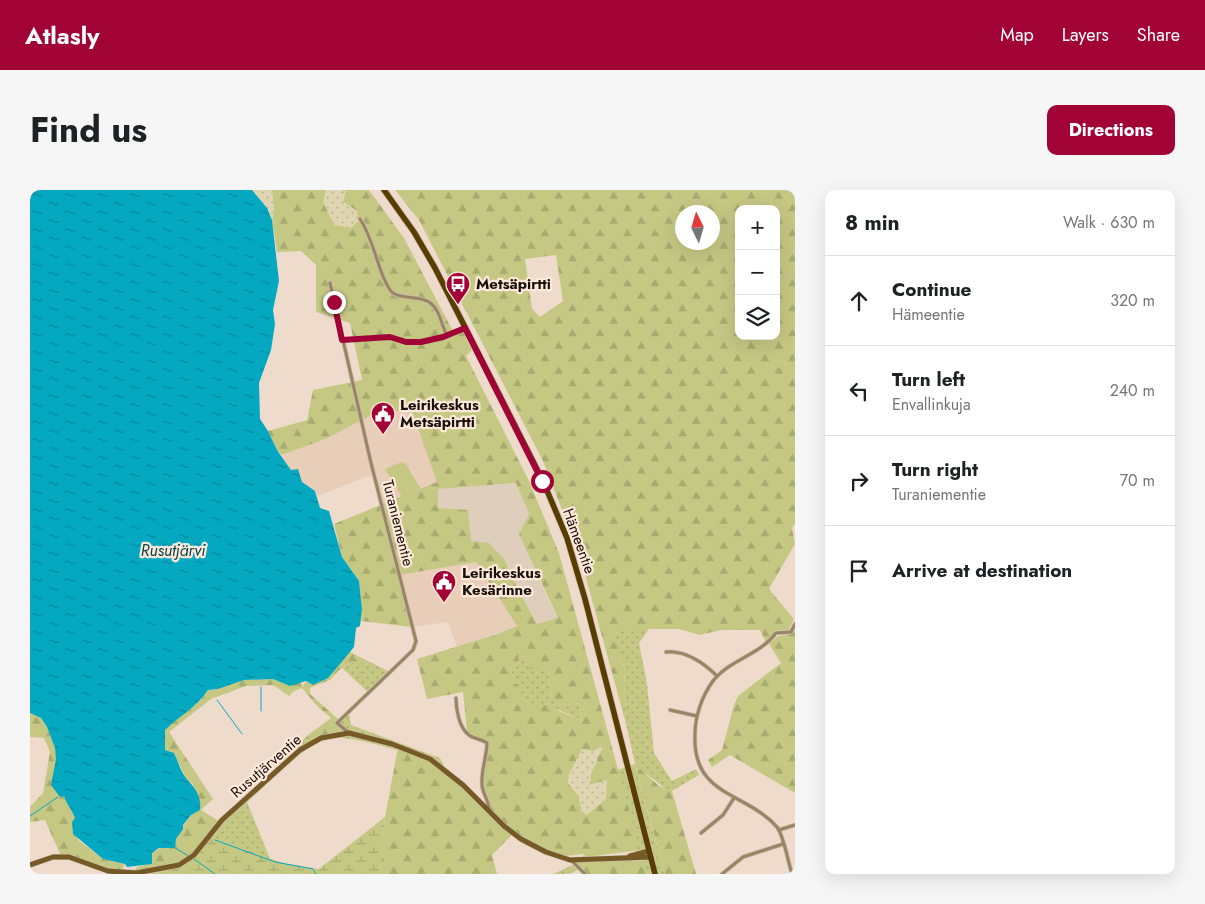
<!DOCTYPE html>
<html lang="en">
<head>
<meta charset="utf-8">
<style>
  body { margin:0; font-family:Jost,sans-serif; background:#f6f6f6; color:#202124 }
  .controls { position:absolute; right:15px; top:15px; display:grid; overflow:hidden; border-radius:10px; box-shadow:0 5px 20px #0002 }
  .controls button { width:45px; height:45px; display:grid; place-items:center; padding:0; border:0; border-bottom:1px solid #e0e0e0; background:#fff; color:#202124; font:25px sans-serif }
  .compass { position:absolute; left:645px; top:15px; width:45px; height:45px; border-radius:50%; background:#fff; box-shadow:0 5px 20px #0002; rotate:355deg }
  .stop { position:absolute; width:15px; height:15px; margin:-11px; border:4px solid #a20337; border-radius:50%; background:#fff }
  .stop.end { background:#a20337; border-color:#fff; box-shadow:0 1px 5px #0008 }
  .list { margin:0; padding:0; list-style:none }
  h2 { display:flex; justify-content:space-between; align-items:center; height:65px; margin:0; padding:0 20px; font-size:21px }
  h2 small { font-size:16px; font-weight:400; color:#757577 }
  .list li { display:grid; grid-template-columns:32px 1fr auto; gap:15px; align-items:center; box-sizing:border-box; height:90px; padding:0 20px; border-top:1px solid #e0e0e0 }
  .list b { display:block; font-size:19px; white-space:nowrap }
  .list p { margin:0; font-size:16px; white-space:nowrap; color:#757577 }
  .list em { font-size:16px; font-style:normal; color:#757577 }
  .icon { flex:none; width:28px; height:28px; fill:none; stroke:currentColor; stroke-width:2; stroke-linecap:round; stroke-linejoin:round }
  .map { position:relative; flex:none; width:765px; height:684px; overflow:hidden; border-radius:10px }
  header { display:flex; align-items:center; gap:30px; box-sizing:border-box; height:70px; padding:0 25px; background:#a20337; color:#fff }
  header strong { font-size:24px }
  nav { display:flex; gap:28px; margin-inline-start:auto; font-size:18px }
  .intro { display:flex; align-items:center; justify-content:space-between; box-sizing:border-box; height:120px; padding:0 30px }
  h1 { margin:0; font-size:35px }
  .button { padding:12px 22px; border-radius:10px; background:#a20337; color:#fff; font-size:18px; font-weight:700 }
  main { display:flex; gap:30px; padding:0 30px }
  aside { flex:1; background:#fff; border-radius:10px; box-shadow:0 5px 20px #0002 }
  .map>svg:first-child { display:block }
</style>
</head>
<body>
<header>
<strong>Atlasly</strong>
<nav><a>Map</a><a>Layers</a><a>Share</a></nav>
</header>
<div class="intro"><h1>Find us</h1><a class="button">Directions</a></div>
<main>
<div class="map">
<svg width="765" height="684" viewBox="0 0 765 684">
  <defs>
    <pattern id="grass-dots" width="8" height="8" patternUnits="userSpaceOnUse" patternTransform="scale(1.25)"><rect width="8" height="8" fill="#c5c883"/><path d="M2 2h.1M6 6h.1" fill="none" stroke="#a8ab70" stroke-width="1.8" stroke-linecap="round"/></pattern>
    <pattern id="forest-firs" width="22" height="20" patternUnits="userSpaceOnUse" patternTransform="scale(1.25)"><rect width="22" height="20" fill="#c5c883"/><path d="M5 1l3.5 6h-7zM16 11l3.5 6h-7z" fill="#a8ab70"/></pattern>
    <pattern id="wetland-marsh" width="20" height="14" patternUnits="userSpaceOnUse" patternTransform="scale(1.25)"><rect width="20" height="14" fill="#c5c883"/><path d="M1 5h8M5 5V1M11 12h8M15 12V8" fill="none" stroke="#a8ab70"/></pattern>
    <pattern id="sand-dots" width="8" height="8" patternUnits="userSpaceOnUse" patternTransform="scale(1.25)"><rect width="8" height="8" fill="#dfd6b1"/><path d="M2 2h.1M6 6h.1" fill="none" stroke="#bfb697" stroke-width="1.8" stroke-linecap="round"/></pattern>
    <pattern id="water-ripples" width="26" height="14" patternUnits="userSpaceOnUse" patternTransform="scale(1.25)"><rect width="26" height="14" fill="#04a9c1"/><path d="M2 4q2-2 4 0t4 0M15 11q2-2 4 0t4 0" fill="none" stroke="#05889b"/></pattern>
  </defs>
  <rect width="100%" height="100%" fill="#efdbcc"/>
  <g fill="#e8cdb9">
    <path d="M 381,219 L 407,292 L 350,317 L 342,285 L 287,306 L 285,301 L 272,293 L 268,279 L 261,280 L 252,265 L 298,248 L 339,226 Z"/>
    <path d="M 446,372 L 487,436 L 427,457 L 418,432 L 381,437 L 368,385 Z"/>
  </g>
  <path fill="#e0cebd" d="M 486,293 L 499,324 L 509,389 L 528,429 L 508,435 L 483,389 L 475,369 L 441,351 L 408,318 L 408,299 Z"/>
  <g fill="url(#grass-dots)">
    <path d="M 583,439 L 619,439 L 609,453 L 617,494 L 624,563 L 642,591 L 666,579 L 669,585 L 642,601 L 637,600 L 605,575 L 635,684 L 616,684 L 587,580 L 605,574 L 596,534 L 594,477 Z"/>
    <path d="M 494,466 L 497,472 L 518,479 L 522,508 L 536,515 L 549,513 L 553,531 L 529,520 L 506,517 L 491,508 L 484,494 L 481,477 L 490,473 L 486,467 Z"/>
    <path d="M 320,473 L 342,473 L 362,483 L 340,504 L 312,478 Z"/>
    <path d="M 319,524 L 321,535 L 410,568 L 414,576 L 368,558 L 366,560 C 344,553 327,550 307,547 C 284,543 235,598 217,612 L 240,669 L 180,647 C 194,619 232,592 255,570 L 253,568 L 278,545 L 287,547 L 314,542 L 305,532 Z"/>
    <path d="M 543,675 L 548,680 L 539,684 L 523,684 Z"/>
  </g>
  <g fill="url(#forest-firs)" fill-rule="evenodd">
    <path d="M 242,0 L 297,0 L 313,11 L 315,2 L 312,0 L 339,0 L 374,48 L 425,145 L 433,141 L 442,160 L 436,166 L 499,291 L 529,363 L 610,660 L 556,667 L 553,664 L 527,667 L 483,644 L 462,665 L 467,684 L 350,684 L 355,627 L 368,557 L 414,576 L 460,619 C 461,610 454,605 453,596 C 451,582 457,566 459,552 L 437,542 L 433,502 L 397,509 L 387,469 L 464,445 L 487,436 L 446,372 L 369,385 L 381,437 L 331,431 L 332,419 L 329,391 L 312,367 L 304,334 L 407,292 L 381,219 L 339,226 L 298,248 L 252,265 L 247,260 L 238,241 L 277,230 L 283,200 L 332,190 L 320,133 L 286,122 L 286,75 L 271,61 L 247,62 L 242,30 L 244,22 ZM 486,293 L 499,324 L 489,344 L 528,428 L 507,434 L 483,389 L 475,370 L 459,353 L 441,351 L 438,320 L 408,318 L 408,299 ZM 494,466 L 501,479 L 511,477 L 518,479 L 522,508 L 527,517 L 535,518 L 536,515 L 549,513 L 553,531 L 512,514 L 506,517 L 491,508 L 488,494 L 484,494 L 481,477 L 490,473 L 487,467 ZM 570,557 C 568,571 560,581 558,595 L 563,595 L 552,623 L 549,607 Z"/>
    <path d="M 365,0 L 765,0 L 765,334 L 762,338 L 765,354 L 739,399 L 764,429 L 759,440 L 746,441 L 736,452 L 730,440 L 691,440 L 670,445 L 649,439 L 584,439 L 594,477 L 596,534 L 550,366 L 513,271 L 389,30 ZM 709,19 L 746,19 L 746,146 L 709,146 ZM 652,22 L 682,22 L 682,52 L 652,52 ZM 526,65 L 533,111 L 510,127 L 502,119 L 495,69 Z"/>
    <path d="M 765,440 L 765,603 L 700,565 L 682,577 L 678,570 L 692,560 L 704,515 L 708,506 L 751,473 L 739,454 L 748,446 L 761,444 Z"/>
    <path d="M 320,462 L 342,473 L 320,473 L 309,480 L 300,490 L 280,498 L 280,504 L 308,529 L 305,532 L 315,541 L 287,548 L 278,545 L 301,528 L 287,516 L 272,498 L 264,501 L 259,506 L 243,495 L 216,496 L 181,509 L 139,542 L 183,609 L 171,620 L 192,633 L 163,670 L 147,678 L 131,682 L 87,684 L 31,666 L 15,630 L 0,632 L 0,617 L 13,603 L 20,562 L 14,548 L 0,547 L 0,523 L 11,528 L 17,537 L 25,558 L 34,606 L 45,628 L 48,650 L 73,669 L 95,674 L 92,681 L 104,681 L 107,677 L 122,673 L 122,663 L 146,649 L 153,639 L 153,636 L 161,625 L 163,594 L 156,588 L 144,563 L 135,560 L 133,551 L 135,548 L 134,540 C 148,526 168,517 178,500 L 188,499 L 214,490 L 243,489 L 260,495 L 271,492 L 272,497 C 283,480 308,479 320,462 Z"/>
    <path d="M 605,574 L 629,596 L 642,601 L 666,684 L 635,684 Z"/>
    <path d="M 590,670 L 613,671 L 616,684 L 554,684 L 541,672 Z"/>
  </g>
  <path fill="url(#wetland-marsh)" d="M 355,627 L 350,684 L 114,684 C 150,680 159,676 180,647 L 253,673 L 289,679 Z"/>
  <g fill="url(#sand-dots)">
    <path d="M 222,0 L 242,0 L 244,22 L 242,30 L 237,18 Z"/>
    <path d="M 296,0 L 316,1 L 313,11 L 327,21 L 328,31 L 321,38 L 304,35 L 293,12 Z"/>
    <path d="M 570,557 L 573,558 C 567,565 568,576 560,582 L 561,590 L 558,595 L 577,590 L 576,609 L 557,625 L 552,623 L 549,607 L 538,593 L 538,586 L 552,559 L 563,561 Z"/>
  </g>
  <path fill="#c5c883" d="M 372,272 L 376,274 L 390,298 L 372,307 L 355,279 Z"/>
  <path fill="url(#water-ripples)" d="M 0,0 L 222,0 L 237,18 L 242,30 L 249,91 L 243,120 L 245,134 L 241,160 L 229,193 L 230,229 L 238,241 L 247,260 L 261,280 L 268,279 L 272,292 L 285,301 L 290,318 L 299,321 L 312,367 L 329,391 L 332,419 L 330,436 L 326,438 L 324,457 L 320,462 L 298,488 L 283,495 L 276,491 L 260,496 L 243,489 L 214,490 L 188,499 L 178,500 C 167,517 149,526 135,540 L 135,560 L 144,563 C 148,571 151,582 156,588 C 164,597 172,606 170,620 L 161,625 L 153,635 L 153,639 L 146,649 L 145,658 L 129,658 L 122,663 L 122,674 L 97,677 L 95,674 L 73,669 L 43,644 L 42,632 L 45,628 C 42,620 37,615 34,606 L 30,607 L 21,595 L 26,569 L 25,558 L 17,537 L 11,528 L 0,523 Z"/>
  <g fill="none" stroke-linecap="round" stroke-linejoin="round">
    <g stroke="#04a9c1" stroke-width="1">
      <path d="M 187,510 L 212,544"/>
      <path d="M 231,521 L 231,497"/>
      <path d="M 0,626 L 28,607"/>
      <path d="M 185,650 L 245,672 L 283,679 L 286,684"/>
      <path d="M 145,658 L 157,665"/>
      <path d="M 164,669 L 185,684"/>
    </g>
    <defs>
      <g id="street">
        <path d="M 330,29 C 345,51 347,81 360,100 C 367,110 389,105 399,112 C 410,119 411,135 417,145"/>
        <path d="M 300,93 L 341,273 L 386,451 L 383,460 L 307,533 L 319,543"/>
        <path d="M 312,150 L 360,147 L 376,152 L 391,152 L 413,147 L 435,138"/>
        <path d="M 636,462 C 655,460 674,473 687,486"/>
        <path d="M 426,508 C 426,519 429,538 439,545 C 444,549 452,549 457,553 C 457,566 451,580 452,594 C 452,604 460,611 459,621"/>
        <path d="M 640,520 L 667,526"/>
        <path d="M 749,640 L 765,635"/>
        <path d="M 671,643 L 693,625 L 704,608"/>
        <path d="M 541,670 L 555,684"/>
        <path d="M 692,684 L 713,667 L 753,654"/>
        <path d="M 762,684 C 758,672 754,646 747,637 C 715,601 662,607 665,544 C 665,526 672,506 683,491 C 699,470 730,465 746,443 L 761,442 L 765,434"/>
      </g>
      <g id="secondary">
        <path d="M 600,666 L 619,661"/>
        <path d="M 0,675 L 23,667 L 39,667 L 78,681 L 106,683 L 149,675 L 164,665 L 192,630 L 270,560 L 291,548 L 319,543 L 362,554 L 400,569 L 433,595 L 474,636 L 491,649 L 516,662 L 540,670 L 621,667"/>
      </g>
      <path id="primary" d="M 354,0 L 384,42 L 405,78 L 513,291 L 537,348 L 555,409 L 625,684"/>
    </defs>
    <use href="#street" stroke="#ccbaad" stroke-width="4.5"/>
    <use href="#secondary" stroke="#ccbaad" stroke-width="6"/>
    <use href="#primary" stroke="#ccbaad" stroke-width="7"/>
    <use href="#street" stroke="#998564" stroke-width="3"/>
    <use href="#secondary" stroke="#765a25" stroke-width="5"/>
    <use href="#primary" stroke="#583d00" stroke-width="5.5"/>
  </g>
  <g fill="none" stroke-linecap="round" stroke-linejoin="round">
    <path stroke="#a20337" stroke-width="6" d="M 304,112 L 312,150 L 360,147 L 376,152 L 391,152 L 413,147 L 435,138 L 512,291"/>
  </g>
  <defs>
    <symbol id="bus-pin" viewBox="-11 -11 22 30"><path d="M0 17L-7.5 6A9.5 9.5 0 1 1 7.5 6Z" fill="#a20337" stroke="#fde8d9"/><path d="M-5-6H5V4H4V6H2V4H-2V6H-4V4H-5ZM-3.5-4V0h7V-4ZM-3.5 1.2v1.5H-2V1.2ZM2 1.2v1.5H3.5V1.2Z" fill="#fff"/></symbol>
    <symbol id="civic-pin" viewBox="-11 -11 22 30"><path d="M0 17L-7.5 6A9.5 9.5 0 1 1 7.5 6Z" fill="#a20337" stroke="#fde8d9"/><path d="M-.6-6.5H3V-4.5H.6V-3L4-1V1h2V6H-6V1h2V-1L-.6-3ZM-1.2 2.5V6h2.4V2.5Z" fill="#fff"/></symbol>
  </defs>
  <g fill-rule="evenodd">
    <use href="#bus-pin" x="414" y="80" width="28" height="38"/>
    <use href="#civic-pin" x="339" y="210" width="28" height="38"/>
    <use href="#civic-pin" x="400" y="378" width="28" height="38"/>
  </g>
  <g text-anchor="middle" dominant-baseline="central" stroke-width="4.5" stroke-linejoin="round" paint-order="stroke">
    <g font-size="15" font-weight="bold" fill="#160f0a" stroke="#fde8d9" text-anchor="start">
      <text x="446" y="94">Metsäpirtti</text>
      <text x="370" y="215">Leirikeskus<tspan x="370" dy="17">Metsäpirtti</tspan></text>
      <text x="432" y="383">Leirikeskus<tspan x="432" dy="17">Kesärinne</tspan></text>
    </g>
    <g font-size="15" fill="#160f0a" stroke="#fde8d9">
      <text transform="translate(368 333) rotate(76)">Turaniementie</text>
      <text transform="translate(549 351) rotate(70)">Hämeentie</text>
      <text transform="translate(236 576) rotate(-41)">Rusutjärventie</text>
    </g>
    <g font-size="16" font-style="italic" fill="#04424c" stroke="#fde8d9">
      <text x="143" y="360">Rusutjärvi</text>
    </g>
  </g>
</svg>
<div class="controls">
<button>+</button>
<button>−</button>
<button><svg class="icon" aria-label="layers" viewBox="0 0 24 24"><path d="M12 4l9 5-9 5-9-5zM3 14l9 5 9-5"/></svg></button>
</div>
<svg class="compass" viewBox="-18 -18 36 36"><path d="M0-13l5 13h-10z" fill="#e53935"/><path d="M0 13l5-13h-10z" fill="#757577"/></svg>
<div class="stop" style="left:512px;top:291px"></div>
<div class="stop end" style="left:304px;top:112px"></div>
</div>
<aside>
<h2>8 min<small>Walk · 630 m</small></h2>
<ul class="list">
<li><svg class="icon" aria-label="ahead" viewBox="0 0 24 24"><path d="M12 20V5M6 11l6-6 6 6"/></svg><div><b>Continue</b><p>Hämeentie</p></div><em>320 m</em></li>
<li><svg class="icon" aria-label="left" viewBox="0 0 24 24"><path d="M17 20v-9H6M10 6l-5 5 5 5"/></svg><div><b>Turn left</b><p>Envallinkuja</p></div><em>240 m</em></li>
<li><svg class="icon" aria-label="right" viewBox="0 0 24 24"><path d="M7 20v-9h11M14 6l5 5-5 5"/></svg><div><b>Turn right</b><p>Turaniementie</p></div><em>70 m</em></li>
<li><svg class="icon" aria-label="arrive" viewBox="0 0 24 24"><path d="M6 21V4h12l-3 4 3 4H6"/></svg><div><b>Arrive at destination</b></div></li>
</ul>
</aside>
</main>
</body>
</html>
